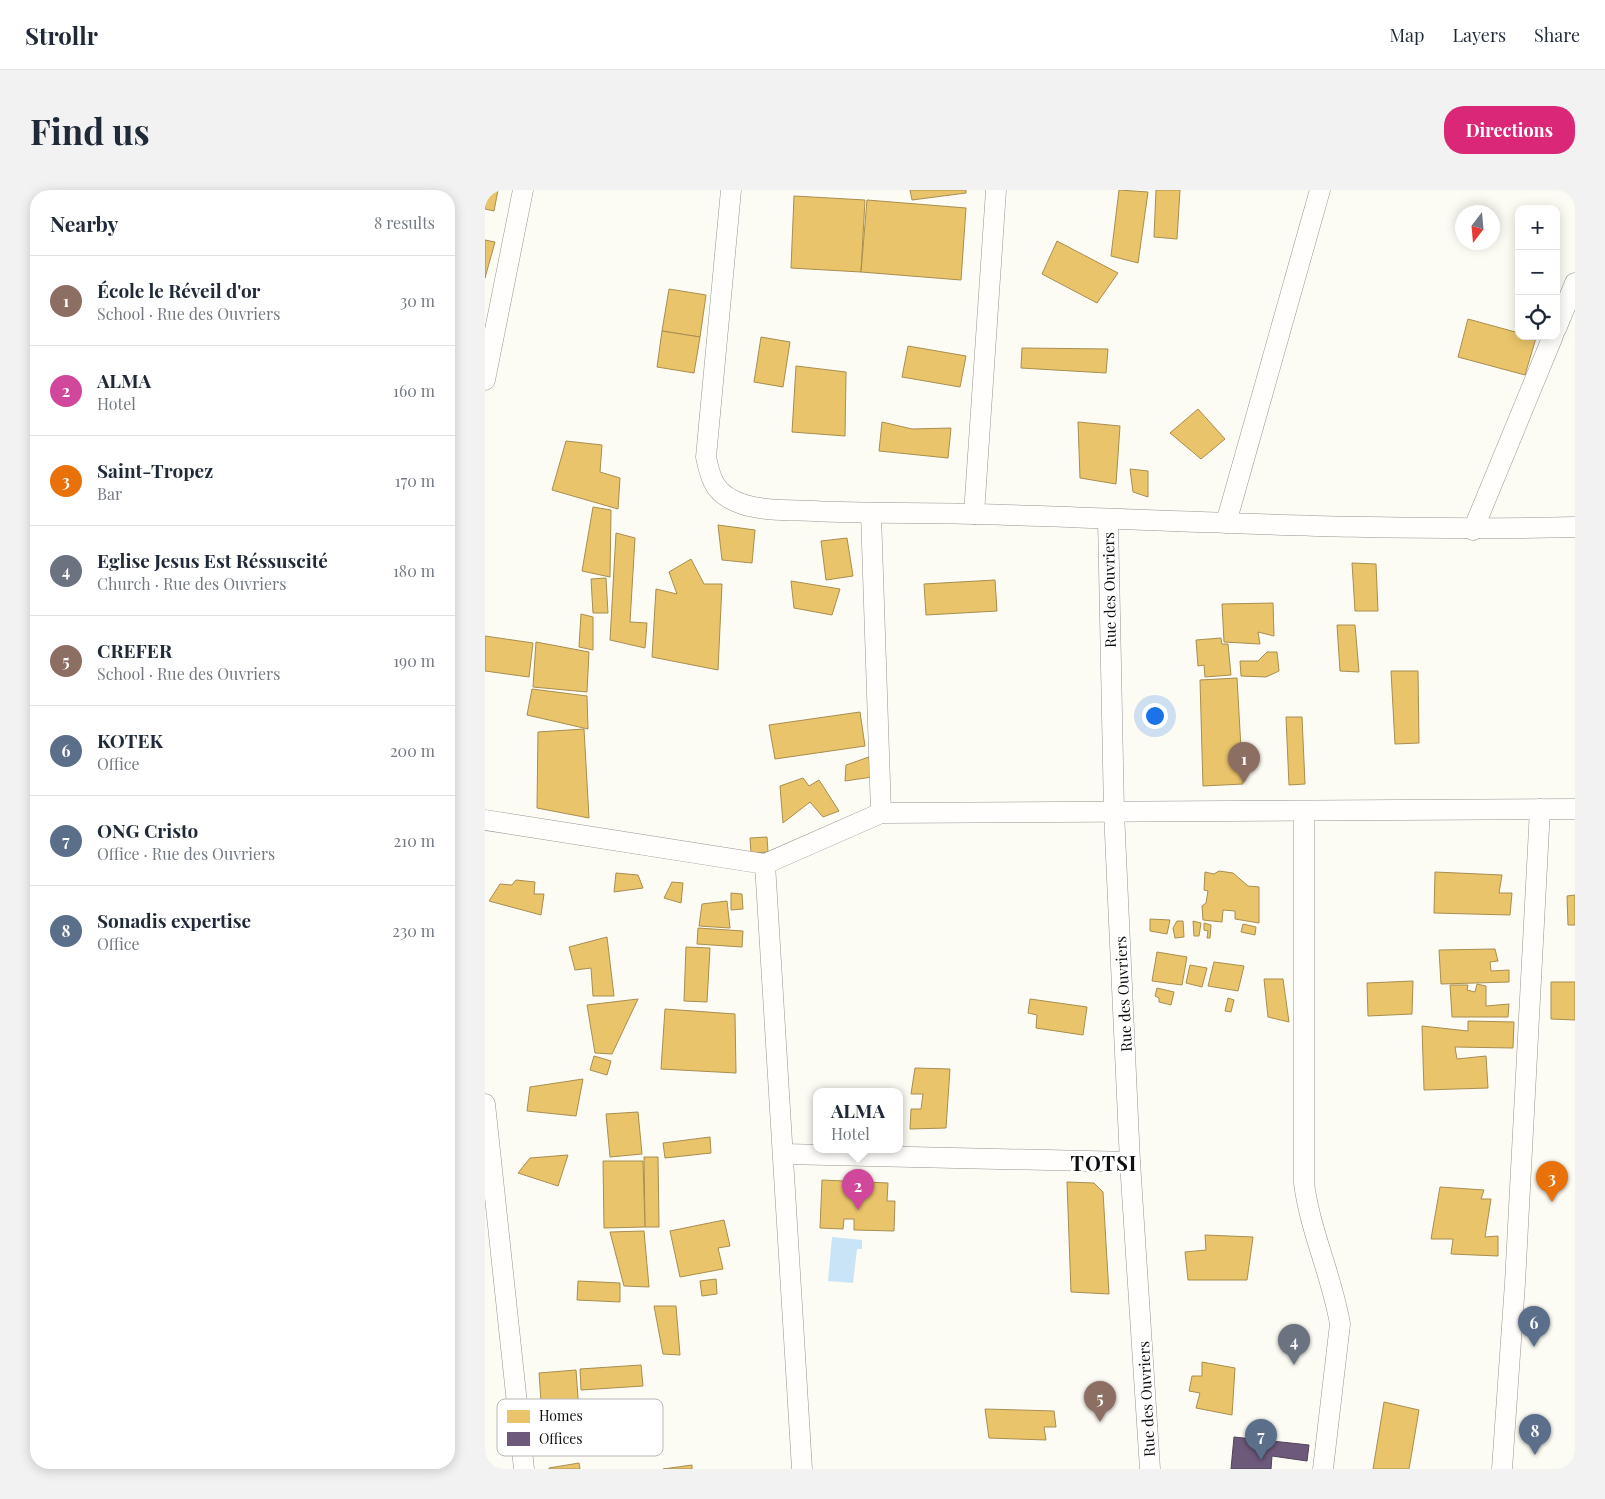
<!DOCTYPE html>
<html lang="en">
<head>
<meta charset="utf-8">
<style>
  body { margin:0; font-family:"Playfair Display",serif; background:#f2f2f3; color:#1f2937 }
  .controls { position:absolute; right:15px; top:15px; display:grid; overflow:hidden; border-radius:10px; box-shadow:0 2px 12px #0003 }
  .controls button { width:45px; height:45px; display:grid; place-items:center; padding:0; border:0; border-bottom:1px solid #e0e1e3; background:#fff; color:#1f2937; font:25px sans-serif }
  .compass { position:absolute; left:970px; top:15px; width:45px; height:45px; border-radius:50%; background:#fff; box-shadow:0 2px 12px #0003; rotate:196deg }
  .you { position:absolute; left:669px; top:525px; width:18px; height:18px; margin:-12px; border:4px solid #fff; border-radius:50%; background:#1a73e8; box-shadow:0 0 0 8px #1a73e833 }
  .badge { display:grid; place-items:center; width:32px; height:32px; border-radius:50%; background:#db2777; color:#fff; font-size:16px; font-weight:700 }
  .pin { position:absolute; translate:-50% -41px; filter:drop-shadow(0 1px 2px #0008) }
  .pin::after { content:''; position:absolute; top:26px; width:18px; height:15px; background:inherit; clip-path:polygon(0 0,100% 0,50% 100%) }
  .popup { position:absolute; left:328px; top:898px; width:90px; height:65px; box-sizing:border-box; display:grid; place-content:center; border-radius:10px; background:#fff; filter:drop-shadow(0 1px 4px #0005); font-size:16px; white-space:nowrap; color:#747a83 }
  .popup b { font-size:19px; color:#1f2937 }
  .popup::after { content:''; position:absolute; left:50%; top:100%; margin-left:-10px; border:10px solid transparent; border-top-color:#fff }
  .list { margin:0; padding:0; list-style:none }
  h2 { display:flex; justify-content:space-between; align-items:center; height:65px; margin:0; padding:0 20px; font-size:21px }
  h2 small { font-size:16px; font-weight:400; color:#747a83 }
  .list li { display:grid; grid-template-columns:32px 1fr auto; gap:15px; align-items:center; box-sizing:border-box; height:90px; padding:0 20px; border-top:1px solid #e0e1e3 }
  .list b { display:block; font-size:19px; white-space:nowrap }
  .list p { margin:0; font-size:16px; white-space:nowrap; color:#747a83 }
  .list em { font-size:16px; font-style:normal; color:#747a83 }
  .icon { flex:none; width:28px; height:28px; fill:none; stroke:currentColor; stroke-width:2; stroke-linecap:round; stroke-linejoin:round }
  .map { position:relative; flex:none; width:1090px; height:1279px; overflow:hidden; border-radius:20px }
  header { display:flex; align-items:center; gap:30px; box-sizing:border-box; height:70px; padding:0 25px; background:#fff; border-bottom:1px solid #e0e1e3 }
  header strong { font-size:24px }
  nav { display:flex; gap:28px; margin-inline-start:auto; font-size:18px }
  .intro { display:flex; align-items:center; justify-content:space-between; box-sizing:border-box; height:120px; padding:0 30px }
  h1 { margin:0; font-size:35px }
  .button { padding:12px 22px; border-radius:20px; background:#db2777; color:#fff; font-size:18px; font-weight:700 }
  main { display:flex; gap:30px; padding:0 30px }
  aside { flex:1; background:#fff; border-radius:20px; box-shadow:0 2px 12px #0003 }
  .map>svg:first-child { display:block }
</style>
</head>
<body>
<header>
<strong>Strollr</strong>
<nav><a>Map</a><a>Layers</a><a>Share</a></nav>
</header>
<div class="intro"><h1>Find us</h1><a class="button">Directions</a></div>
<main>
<aside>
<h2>Nearby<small>8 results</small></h2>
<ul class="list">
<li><span class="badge" style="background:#8d6e63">1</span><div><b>École le Réveil d'or</b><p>School · Rue des Ouvriers</p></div><em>30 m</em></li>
<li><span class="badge" style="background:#d1479c">2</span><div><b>ALMA</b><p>Hotel</p></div><em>160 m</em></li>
<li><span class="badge" style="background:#e8710a">3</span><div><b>Saint-Tropez</b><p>Bar</p></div><em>170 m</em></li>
<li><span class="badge" style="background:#6b7280">4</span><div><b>Eglise Jesus Est Réssuscité</b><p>Church · Rue des Ouvriers</p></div><em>180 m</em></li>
<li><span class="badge" style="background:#8d6e63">5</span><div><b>CREFER</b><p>School · Rue des Ouvriers</p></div><em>190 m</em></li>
<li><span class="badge" style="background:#5c6f8a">6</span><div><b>KOTEK</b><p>Office</p></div><em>200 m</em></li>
<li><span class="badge" style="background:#5c6f8a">7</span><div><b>ONG Cristo</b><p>Office · Rue des Ouvriers</p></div><em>210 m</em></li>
<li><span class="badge" style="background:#5c6f8a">8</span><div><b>Sonadis expertise</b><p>Office</p></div><em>230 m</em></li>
</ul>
</aside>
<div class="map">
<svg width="1090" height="1279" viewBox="0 0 1090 1279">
  <rect width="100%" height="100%" fill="#fcfbf4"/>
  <path fill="#cae4f7" d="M 347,1047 L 377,1050 L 377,1059 L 372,1059 L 368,1093 L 343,1091 Z"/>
  <g fill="#e9c46a" stroke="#a88e4f">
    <path d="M 0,0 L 13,0 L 9,21 L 0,19 Z"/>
    <path d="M 425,0 L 481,0 L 481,3 L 427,10 Z"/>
    <path d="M 634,0 L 663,2 L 653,73 L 626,66 Z"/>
    <path d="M 671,0 L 695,0 L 692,49 L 669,47 Z"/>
    <path d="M 309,6 L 380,10 L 376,82 L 306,78 Z"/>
    <path d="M 382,10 L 481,18 L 476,90 L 376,82 Z"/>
    <path d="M 0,50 L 10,52 L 0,88 Z"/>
    <path d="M 572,51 L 633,83 L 612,113 L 557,84 Z"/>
    <path d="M 184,99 L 221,105 L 215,147 L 177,141 Z"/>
    <path d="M 983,129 L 1034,143 L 1034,146 L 1051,148 L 1040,185 L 973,167 Z"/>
    <path d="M 177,141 L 215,147 L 209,183 L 172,177 Z"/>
    <path d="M 276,147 L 305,152 L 298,197 L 269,192 Z"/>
    <path d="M 423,156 L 481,166 L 475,197 L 417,187 Z"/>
    <path d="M 537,158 L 623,159 L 621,183 L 536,178 Z"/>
    <path d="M 311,176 L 361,182 L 360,246 L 307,242 Z"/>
    <path d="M 713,219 L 740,249 L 716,269 L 685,243 Z"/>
    <path d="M 397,232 L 427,239 L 466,238 L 463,268 L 394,261 Z"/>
    <path d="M 593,232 L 635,236 L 631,294 L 595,288 Z"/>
    <path d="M 81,251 L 117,255 L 115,282 L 135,288 L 133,319 L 67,300 Z"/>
    <path d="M 645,279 L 663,281 L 663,307 L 648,302 Z"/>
    <path d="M 108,317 L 126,320 L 125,387 L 97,381 Z"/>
    <path d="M 233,335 L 270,340 L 267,373 L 237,370 Z"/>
    <path d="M 131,343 L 150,348 L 145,432 L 162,433 L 160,458 L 125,450 Z"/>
    <path d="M 362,348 L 368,386 L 341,390 L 336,351 Z"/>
    <path d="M 206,369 L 219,394 L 237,394 L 233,480 L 167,467 L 171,399 L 192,404 L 184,382 Z"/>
    <path d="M 867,373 L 891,374 L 893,421 L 870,421 Z"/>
    <path d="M 121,388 L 123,423 L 108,423 L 106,389 Z"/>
    <path d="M 510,390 L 512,421 L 441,425 L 439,394 Z"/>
    <path d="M 306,391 L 355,399 L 347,425 L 309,418 Z"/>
    <path d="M 788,413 L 789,446 L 773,442 L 775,454 L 739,452 L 737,414 Z"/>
    <path d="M 96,424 L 108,427 L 108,460 L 94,457 Z"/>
    <path d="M 852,435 L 870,435 L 874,482 L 855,481 Z"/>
    <path d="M 0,446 L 48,453 L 44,487 L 0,481 Z"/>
    <path d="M 736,448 L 737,454 L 743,454 L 746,485 L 720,487 L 719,475 L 713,476 L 711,450 Z"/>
    <path d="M 51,452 L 104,462 L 102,502 L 48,497 Z"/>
    <path d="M 782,462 L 792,462 L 794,481 L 781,487 L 756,486 L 755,471 L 773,471 Z"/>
    <path d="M 906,481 L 933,481 L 934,553 L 910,554 Z"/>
    <path d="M 752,488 L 758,594 L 718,596 L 715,490 Z"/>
    <path d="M 47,499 L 102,506 L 103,539 L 42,525 Z"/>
    <path d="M 375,522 L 380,556 L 290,569 L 284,535 Z"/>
    <path d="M 801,527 L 817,527 L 820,594 L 804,595 Z"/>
    <path d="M 99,539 L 104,628 L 52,618 L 53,542 Z"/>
    <path d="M 384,567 L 387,587 L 360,591 L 361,575 Z"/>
    <path d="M 318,588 L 324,596 L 334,590 L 354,621 L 338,627 L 325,612 L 298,633 L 295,596 Z"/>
    <path d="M 282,647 L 283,662 L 266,663 L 265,648 Z"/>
    <path d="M 734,681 L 748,683 L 763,696 L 774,697 L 774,733 L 750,729 L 750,721 L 738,720 L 737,732 L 718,730 L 717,716 L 721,713 L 723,701 L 719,700 L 720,682 L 729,684 Z"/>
    <path d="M 950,682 L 1017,685 L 1014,703 L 1027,703 L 1025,725 L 949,723 Z"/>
    <path d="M 131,683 L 153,685 L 158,698 L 129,702 Z"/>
    <path d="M 31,690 L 50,692 L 49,704 L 59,704 L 56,725 L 4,711 L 15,694 L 27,695 Z"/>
    <path d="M 187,692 L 198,693 L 196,713 L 179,708 Z"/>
    <path d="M 246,703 L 257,704 L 258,719 L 246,720 Z"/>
    <path d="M 1090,705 L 1090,735 L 1083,735 L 1082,706 Z"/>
    <path d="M 242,711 L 245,738 L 214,736 L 217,714 Z"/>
    <path d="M 665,729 L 685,730 L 682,744 L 665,741 Z"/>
    <path d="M 692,731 L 698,731 L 699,747 L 690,748 L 688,738 Z"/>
    <path d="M 708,731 L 716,733 L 714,746 L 709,746 Z"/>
    <path d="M 719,733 L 726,735 L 725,748 L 722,748 L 723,741 L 719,740 Z"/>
    <path d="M 758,734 L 771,737 L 770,745 L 756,742 Z"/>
    <path d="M 213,738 L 258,741 L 257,757 L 212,754 Z"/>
    <path d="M 122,747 L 129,806 L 108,806 L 106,778 L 90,780 L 84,757 Z"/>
    <path d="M 201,757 L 225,758 L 222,812 L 199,811 Z"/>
    <path d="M 1010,759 L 1013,771 L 1005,772 L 1006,781 L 1024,780 L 1024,792 L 956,794 L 954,760 Z"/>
    <path d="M 672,762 L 702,767 L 697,795 L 667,791 Z"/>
    <path d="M 729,772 L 759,776 L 753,801 L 723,796 Z"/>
    <path d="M 705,775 L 722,778 L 717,797 L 701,793 Z"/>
    <path d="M 779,789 L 798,789 L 804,832 L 783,827 Z"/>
    <path d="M 928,791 L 927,824 L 883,826 L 882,793 Z"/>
    <path d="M 1066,792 L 1090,792 L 1090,830 L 1066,829 Z"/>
    <path d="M 992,794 L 1001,796 L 1001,816 L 1024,814 L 1023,827 L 967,827 L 965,795 L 983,795 L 982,800 L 990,802 Z"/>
    <path d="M 672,798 L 689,802 L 686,815 L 674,812 L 674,808 L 670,806 Z"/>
    <path d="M 743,808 L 749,810 L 746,822 L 740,821 Z"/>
    <path d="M 153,809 L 127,864 L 110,863 L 102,815 Z"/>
    <path d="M 545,809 L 602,817 L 598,845 L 551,838 L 552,825 L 543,823 Z"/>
    <path d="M 180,819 L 250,824 L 251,883 L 176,879 Z"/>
    <path d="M 983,831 L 1029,832 L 1028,858 L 970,857 L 972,869 L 1001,866 L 1003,898 L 939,900 L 937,836 L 983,841 Z"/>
    <path d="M 109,866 L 126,871 L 122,885 L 105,880 Z"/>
    <path d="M 430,878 L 465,879 L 461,938 L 425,939 L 426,919 L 436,919 L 438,904 L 426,904 Z"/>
    <path d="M 98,889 L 91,926 L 42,921 L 45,897 Z"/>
    <path d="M 153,922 L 157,964 L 125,967 L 121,924 Z"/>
    <path d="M 225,947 L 226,963 L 180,968 L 178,953 Z"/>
    <path d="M 83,965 L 73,996 L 33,983 L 45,968 Z"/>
    <path d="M 159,967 L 173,967 L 174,1037 L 160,1037 Z"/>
    <path d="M 118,971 L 158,971 L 160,1037 L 119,1038 Z"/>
    <path d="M 337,990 L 403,993 L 402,1011 L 410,1011 L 409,1041 L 369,1040 L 369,1029 L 359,1029 L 358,1039 L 335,1038 Z"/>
    <path d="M 582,992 L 609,993 L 618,1002 L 624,1104 L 586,1102 Z"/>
    <path d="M 955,997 L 999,1000 L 996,1009 L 1006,1009 L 1000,1047 L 1013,1046 L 1013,1066 L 966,1064 L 968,1049 L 946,1049 Z"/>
    <path d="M 239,1030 L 245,1056 L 233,1058 L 238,1079 L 195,1087 L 185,1041 Z"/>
    <path d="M 159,1041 L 164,1097 L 139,1096 L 125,1042 Z"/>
    <path d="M 720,1045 L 768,1047 L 762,1090 L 703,1090 L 700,1062 L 721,1060 Z"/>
    <path d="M 231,1089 L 232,1104 L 217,1106 L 215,1091 Z"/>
    <path d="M 93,1091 L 135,1093 L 135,1112 L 92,1110 Z"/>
    <path d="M 169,1116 L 191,1116 L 195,1165 L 178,1164 Z"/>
    <path d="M 717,1172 L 750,1178 L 747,1225 L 711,1218 L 715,1203 L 704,1201 L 707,1186 L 717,1186 Z"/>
    <path d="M 156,1175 L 158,1196 L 96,1200 L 95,1179 Z"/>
    <path d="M 91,1180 L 94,1222 L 57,1225 L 54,1183 Z"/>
    <path d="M 899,1212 L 934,1220 L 924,1279 L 888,1279 Z"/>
    <path d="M 500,1219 L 569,1221 L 571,1237 L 559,1237 L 561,1250 L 504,1248 Z"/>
    <path d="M 94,1273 L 95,1279 L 64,1279 L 64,1278 Z"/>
    <path d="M 207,1275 L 207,1279 L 178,1279 Z"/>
  </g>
  <path fill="#6d597a" stroke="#51435a" d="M 749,1247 L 824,1255 L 822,1271 L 787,1266 L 786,1279 L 746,1279 Z"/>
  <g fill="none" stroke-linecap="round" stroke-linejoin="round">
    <defs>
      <g id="minor">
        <path d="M 246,0 L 221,267 C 226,292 231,305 257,314 C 278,321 306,320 329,321 C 383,324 437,322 491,324 C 691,330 890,342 1090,337"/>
        <path d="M 1071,139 L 1090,93"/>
        <path d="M 0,190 L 38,0"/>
        <path d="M 386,324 L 396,623"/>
        <path d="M 489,324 L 511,0"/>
        <path d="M 623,329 L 629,622 L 645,972 L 665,1279"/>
        <path d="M 741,333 L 835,0"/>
        <path d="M 988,340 L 1068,146"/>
        <path d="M 819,621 L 819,993 C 825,1041 847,1086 855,1134 L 838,1279"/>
        <path d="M 0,630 L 280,674 L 396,623 L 1090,619"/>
        <path d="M 280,674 L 317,1279"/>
        <path d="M 0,914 L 39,1279"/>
        <path d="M 299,964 L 645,972"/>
        <path d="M 1017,1279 L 1030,1093 L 1055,619"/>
      </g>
    </defs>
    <use href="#minor" stroke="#969592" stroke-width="21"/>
    <use href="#minor" stroke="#fffefd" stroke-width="20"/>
  </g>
  <g text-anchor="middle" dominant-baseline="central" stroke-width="5" stroke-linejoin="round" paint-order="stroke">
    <g font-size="15" fill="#0f0f0f" stroke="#fff">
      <text transform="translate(624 400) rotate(-91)">Rue des Ouvriers</text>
      <text transform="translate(638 804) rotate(-93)">Rue des Ouvriers</text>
      <text transform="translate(661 1209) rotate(-93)">Rue des Ouvriers</text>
    </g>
    <g font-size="20" font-weight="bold" letter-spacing="1" fill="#0f0f0f" stroke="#fff">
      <text x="619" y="972">TOTSI</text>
    </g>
  </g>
  <rect x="12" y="1209" width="166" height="57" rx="8" fill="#fff" stroke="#b7b7b7" stroke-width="1"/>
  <rect x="22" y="1220" width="23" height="13" fill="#e9c46a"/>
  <rect x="22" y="1242" width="23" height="14" fill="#6d597a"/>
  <g font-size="14" fill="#0f0f0f">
    <text x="54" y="1231">Homes</text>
    <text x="54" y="1254">Offices</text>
  </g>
</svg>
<div class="controls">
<button>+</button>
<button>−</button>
<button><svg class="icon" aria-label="locate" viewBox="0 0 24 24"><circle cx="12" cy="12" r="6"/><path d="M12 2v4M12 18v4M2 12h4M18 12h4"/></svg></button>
</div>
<svg class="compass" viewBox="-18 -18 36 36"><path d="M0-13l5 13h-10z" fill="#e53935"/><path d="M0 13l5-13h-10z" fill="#747a83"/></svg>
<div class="you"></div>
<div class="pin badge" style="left:759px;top:593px;background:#8d6e63">1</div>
<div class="pin badge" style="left:373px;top:1020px;background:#d1479c">2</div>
<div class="popup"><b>ALMA</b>Hotel</div>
<div class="pin badge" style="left:1067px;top:1012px;background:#e8710a">3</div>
<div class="pin badge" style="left:809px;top:1175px;background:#6b7280">4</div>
<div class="pin badge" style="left:615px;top:1232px;background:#8d6e63">5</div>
<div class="pin badge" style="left:1049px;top:1157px;background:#5c6f8a">6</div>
<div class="pin badge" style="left:776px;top:1270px;background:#5c6f8a">7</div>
<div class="pin badge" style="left:1050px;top:1265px;background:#5c6f8a">8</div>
</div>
</main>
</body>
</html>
